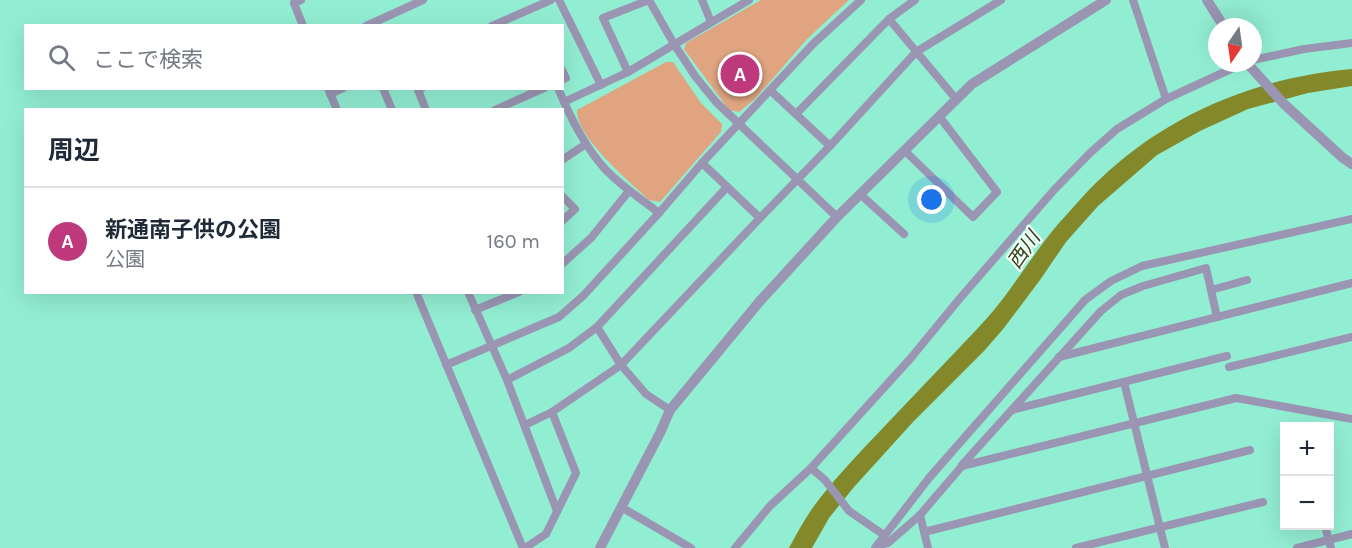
<!DOCTYPE html>
<html lang="ja">
<head>
<meta charset="utf-8">
<style>
  body { margin:0; font-family:Karla,"Noto Sans JP",sans-serif; background:#f6f6f7; color:#1f2937 }
  .controls { position:absolute; right:18px; bottom:18px; display:grid; overflow:hidden; border-radius:0px; box-shadow:0 6px 24px #0002 }
  .controls button { width:54px; height:54px; display:grid; place-items:center; padding:0; border:0; border-bottom:2px solid #e0e1e3; background:#fff; color:#1f2937; font:30px sans-serif }
  .compass { position:absolute; left:1208px; top:18px; width:54px; height:54px; border-radius:50%; background:#fff; box-shadow:0 6px 24px #0002; rotate:193deg }
  .you { position:absolute; left:932px; top:200px; width:21px; height:21px; margin:-15px; border:4px solid #fff; border-radius:50%; background:#1a73e8; box-shadow:0 0 0 9px #1a73e833 }
  .badge { display:grid; place-items:center; width:39px; height:39px; border-radius:50%; background:#be397c; color:#fff; font-size:20px; font-weight:700 }
  .pin { position:absolute; translate:-50% -50%; border:3px solid #fff; box-shadow:0 2px 6px #0006 }
  .list { margin:0; padding:0; list-style:none }
  h2 { display:flex; justify-content:space-between; align-items:center; height:78px; margin:0; padding:0 24px; font-size:26px }
  h2 small { font-size:20px; font-weight:400; color:#747a83 }
  .list li { display:grid; grid-template-columns:39px 1fr auto; gap:18px; align-items:center; box-sizing:border-box; height:108px; padding:0 24px; border-top:2px solid #e0e1e3 }
  .list b { display:block; font-size:22px; white-space:nowrap }
  .list p { margin:0; font-size:20px; white-space:nowrap; color:#747a83 }
  .list em { font-size:20px; font-style:normal; color:#747a83 }
  .icon { flex:none; width:33px; height:33px; fill:none; stroke:currentColor; stroke-width:2; stroke-linecap:round; stroke-linejoin:round }
  .map { position:relative; flex:none; width:1352px; height:548px; overflow:hidden }
  .search { position:absolute; background:#fff; box-shadow:0 6px 24px #0002; left:24px; top:24px; width:540px; height:66px; display:flex; align-items:center; gap:15px; box-sizing:border-box; padding:0 21px; border-radius:0px; color:#747a83; font-size:22px }
  .panel { position:absolute; background:#fff; box-shadow:0 6px 24px #0002; left:24px; top:108px; width:540px; height:186px; border-radius:0px }
  .map>svg:first-child { display:block }
</style>
</head>
<body>
<div class="map">
<svg width="1352" height="548" viewBox="0 0 1352 548">
  <rect width="100%" height="100%" fill="#92eed3"/>
  <g fill="#e0a580">
    <path d="M 761,0 L 849,0 L 807,39 L 755,99 L 739,112 L 729,110 L 684,49 L 686,43 Z"/>
    <path d="M 666,62 L 673,62 L 701,103 L 722,124 L 721,132 L 660,202 L 649,200 C 630,182 576,137 577,110 Z"/>
  </g>
  <path fill="#83892a" d="M 1352,69 L 1352,86 L 1308,93 L 1248,109 L 1200,131 L 1157,155 L 1098,206 L 1066,242 L 1040,280 L 1004,328 L 984,351 L 913,422 L 854,487 L 829,518 L 812,548 L 789,548 C 798,531 808,513 820,498 C 839,474 860,452 881,430 C 913,396 946,362 978,328 C 1009,296 1030,257 1059,223 C 1072,209 1085,193 1099,180 C 1167,114 1258,77 1352,69 Z"/>
  <g fill="none" stroke-linecap="round" stroke-linejoin="round">
    <g stroke="#9a95b2" stroke-width="8">
      <path d="M 301,0 L 294,3 L 303,26"/>
      <path d="M 559,0 L 601,85"/>
      <path d="M 649,0 L 674,44 L 695,76 L 716,102 L 837,217"/>
      <path d="M 702,0 L 711,22"/>
      <path d="M 1133,0 L 1166,99"/>
      <path d="M 889,19 L 956,99"/>
      <path d="M 366,26 L 423,0"/>
      <path d="M 492,26 L 551,0"/>
      <path d="M 1253,60 L 1304,49 L 1352,43"/>
      <path d="M 562,70 L 566,78 L 562,80"/>
      <path d="M 628,72 L 603,18 L 649,0"/>
      <path d="M 328,88 L 337,110"/>
      <path d="M 383,88 L 392,110"/>
      <path d="M 422,88 L 418,90 L 426,110"/>
      <path d="M 558,88 C 570,117 584,146 605,169 C 621,186 641,199 659,213"/>
      <path d="M 770,90 L 830,146"/>
      <path d="M 330,94 L 343,88"/>
      <path d="M 564,102 L 628,72 L 749,0"/>
      <path d="M 495,110 L 544,88"/>
      <path d="M 796,114 L 889,19 L 915,0"/>
      <path d="M 904,150 L 973,217 L 997,192 L 939,116"/>
      <path d="M 562,160 L 586,144"/>
      <path d="M 702,163 L 760,218"/>
      <path d="M 860,194 L 904,234"/>
      <path d="M 562,196 L 575,209 L 562,221"/>
      <path d="M 562,264 L 591,238 L 629,191"/>
      <path d="M 1211,290 L 1247,280"/>
      <path d="M 416,292 L 523,548"/>
      <path d="M 468,292 L 507,380 L 557,511"/>
      <path d="M 475,310 L 519,292"/>
      <path d="M 597,327 L 621,365 L 646,394 L 670,410"/>
      <path d="M 1059,357 L 1352,283"/>
      <path d="M 446,365 L 559,317 L 583,296 L 659,213 L 702,163 L 813,44 L 861,0"/>
      <path d="M 1229,367 L 1352,337"/>
      <path d="M 507,380 L 569,348 L 597,327 L 727,187"/>
      <path d="M 1124,382 L 1165,548"/>
      <path d="M 1012,410 L 1227,356"/>
      <path d="M 525,425 L 552,412 L 621,365 L 760,218 L 830,146 L 916,52 L 1001,0"/>
      <path d="M 962,465 L 1101,311 L 1121,295 L 1143,286 L 1206,268 L 1217,317"/>
      <path d="M 811,468 L 825,480 L 849,511 L 884,535"/>
      <path d="M 621,507 L 691,548"/>
      <path d="M 920,515 L 928,548"/>
      <path d="M 1325,526 L 1331,548"/>
      <path d="M 924,532 L 1250,450"/>
      <path d="M 877,546 L 888,543 L 920,515 L 962,466 L 1236,398 L 1352,419"/>
      <path d="M 525,548 L 546,534 L 576,473 L 552,412"/>
      <path d="M 735,548 L 770,506 L 811,468 L 910,359 L 961,297 L 1054,190 L 1090,153 L 1117,129 L 1166,99 L 1244,63"/>
      <path d="M 875,548 L 929,478 L 1085,300 L 1111,281 L 1142,266 L 1352,219"/>
      <path d="M 1076,548 L 1263,502"/>
      <path d="M 1297,548 L 1352,534"/>
    </g>
    <g stroke="#9a95b2" stroke-width="10">
      <path d="M 1207,0 L 1224,27"/>
      <path d="M 1247,63 L 1284,104 L 1343,158 L 1352,164"/>
      <path d="M 600,548 L 660,433 L 670,410 L 760,301 L 837,217 L 972,84 L 1106,0"/>
    </g>
  </g>
  <g text-anchor="middle" dominant-baseline="central" stroke-width="4.5" stroke-linejoin="round" paint-order="stroke">
    <g font-size="20" font-style="italic" fill="#3a3e16" stroke="#eefff9">
      <text transform="translate(1024 250) rotate(-55)">西川</text>
    </g>
  </g>
</svg>
<div class="controls">
<button>+</button>
<button>−</button>
</div>
<svg class="compass" viewBox="-18 -18 36 36"><path d="M0-13l5 13h-10z" fill="#e53935"/><path d="M0 13l5-13h-10z" fill="#747a83"/></svg>
<div class="you"></div>
<div class="pin badge" style="left:740px;top:74px">A</div>
<div class="search"><svg class="icon" aria-label="search" viewBox="0 0 24 24"><circle cx="10" cy="10" r="6"/><path d="M15 15l6 6"/></svg>ここで検索</div>
<section class="panel">
<h2>周辺<small></small></h2>
<ul class="list">
<li><span class="badge">A</span><div><b>新通南子供の公園</b><p>公園</p></div><em>160 m</em></li>
</ul>
</section>
</div>
</body>
</html>
